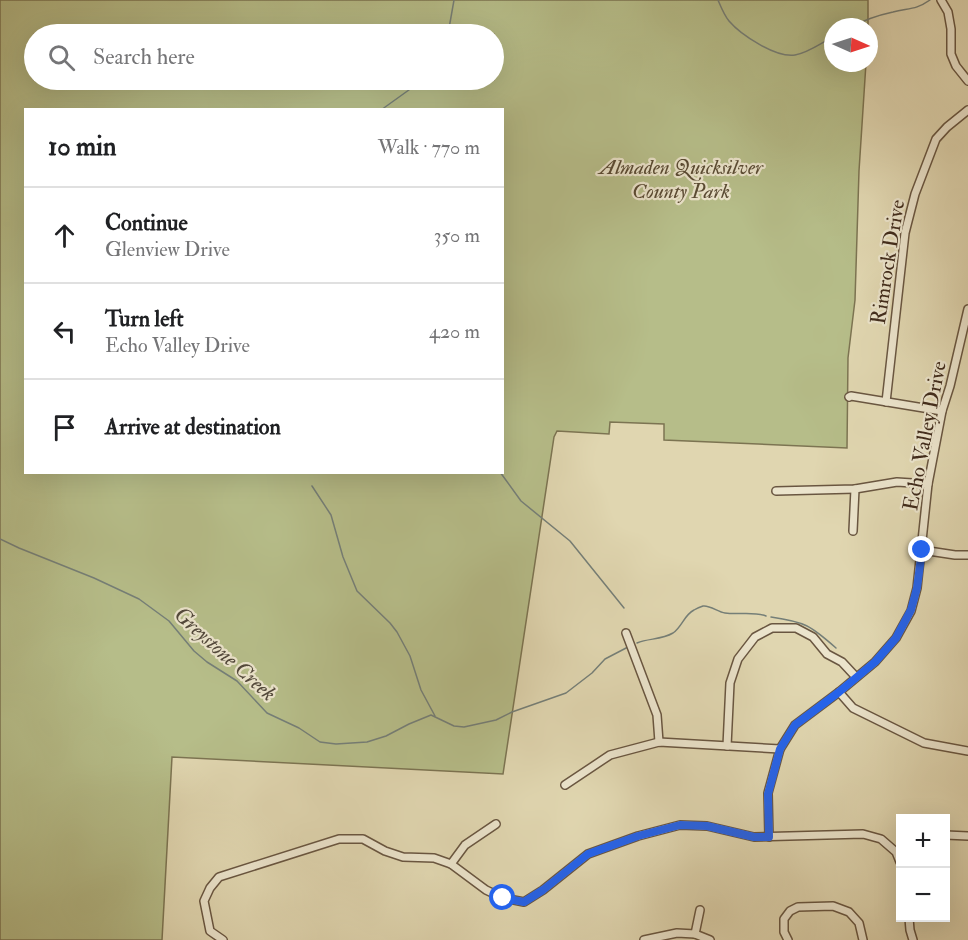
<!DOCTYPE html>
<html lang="en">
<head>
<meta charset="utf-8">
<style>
  body { margin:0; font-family:"IM FELL Double Pica",serif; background:#f2f2f2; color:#202124 }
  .controls { position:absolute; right:18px; bottom:18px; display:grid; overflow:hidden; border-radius:0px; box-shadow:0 6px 24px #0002 }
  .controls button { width:54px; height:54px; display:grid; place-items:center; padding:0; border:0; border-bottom:2px solid #e0e0e0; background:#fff; color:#202124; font:30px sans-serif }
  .compass { position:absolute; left:824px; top:18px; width:54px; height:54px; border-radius:50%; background:#fff; box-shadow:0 6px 24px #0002; rotate:93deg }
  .stop { position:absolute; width:18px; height:18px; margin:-14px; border:4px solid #2563eb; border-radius:50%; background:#fff }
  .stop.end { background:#2563eb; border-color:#fff; box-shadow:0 2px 6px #0008 }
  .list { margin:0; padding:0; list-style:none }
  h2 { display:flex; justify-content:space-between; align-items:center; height:78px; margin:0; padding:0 24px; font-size:26px }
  h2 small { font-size:20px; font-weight:400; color:#757577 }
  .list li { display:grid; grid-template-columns:39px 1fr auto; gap:18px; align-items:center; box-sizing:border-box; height:96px; padding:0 24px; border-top:2px solid #e0e0e0 }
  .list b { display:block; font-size:22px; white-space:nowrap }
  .list p { margin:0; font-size:20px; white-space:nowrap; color:#757577 }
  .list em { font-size:20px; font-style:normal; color:#757577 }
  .icon { flex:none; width:33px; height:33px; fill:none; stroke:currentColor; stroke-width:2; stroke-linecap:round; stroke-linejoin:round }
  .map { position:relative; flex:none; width:968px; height:940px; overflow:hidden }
  .search { position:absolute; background:#fff; box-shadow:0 6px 24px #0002; left:24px; top:24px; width:480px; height:66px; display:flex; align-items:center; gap:15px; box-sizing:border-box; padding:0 21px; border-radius:33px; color:#757577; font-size:22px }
  .panel { position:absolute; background:#fff; box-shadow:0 6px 24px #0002; left:24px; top:108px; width:480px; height:366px; border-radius:0px }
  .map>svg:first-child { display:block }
</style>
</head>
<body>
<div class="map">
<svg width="968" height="940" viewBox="0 0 968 940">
  <rect width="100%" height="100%" fill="#e0d6b0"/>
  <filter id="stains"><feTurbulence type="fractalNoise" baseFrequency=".00333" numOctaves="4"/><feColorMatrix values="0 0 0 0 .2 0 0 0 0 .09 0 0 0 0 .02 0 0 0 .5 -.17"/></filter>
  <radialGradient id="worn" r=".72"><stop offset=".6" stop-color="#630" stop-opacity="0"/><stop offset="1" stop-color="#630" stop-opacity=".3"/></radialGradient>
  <path fill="#b6bd89" stroke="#7c7452" stroke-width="1.5" fill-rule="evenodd" d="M 0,0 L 868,0 L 868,27 L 833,27 L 833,63 L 866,63 L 859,171 L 855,300 L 848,358 L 847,448 L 664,440 L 664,424 L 610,422 L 609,434 L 557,431 L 554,437 L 503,774 L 172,757 L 162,940 L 0,940 ZM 34,34 L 494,34 L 494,80 L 34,80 ZM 26,110 L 502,110 L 502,472 L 26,472 Z"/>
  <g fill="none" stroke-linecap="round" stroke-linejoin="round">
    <g stroke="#757f78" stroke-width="1.5">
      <path d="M 718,0 C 721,7 724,15 729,21 C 741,35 776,58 795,55 C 808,53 821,43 833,37"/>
      <path d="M 852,27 C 864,20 879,15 893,12 C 909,8 916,10 930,0"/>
      <path d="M 448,34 L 454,0"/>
      <path d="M 381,110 L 413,87 L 421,80"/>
      <path d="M 500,472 L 521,501 L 570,541 L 624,608"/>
      <path d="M 312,486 L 331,515 L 343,557 L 357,591 L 390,623 L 397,632 L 410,656 L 421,690 L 435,716"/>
      <path d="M 0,539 L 19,548 L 94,578 L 139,599 L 169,621 L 194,651 L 207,662 L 237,681 L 267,713 L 299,728 L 320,742 L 336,744 L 367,742 L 386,736 L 409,724 L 431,715 L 454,726 L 464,727 L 496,720 L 512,712 L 566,693 L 592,673 L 605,659 L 628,647"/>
      <path d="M 771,617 C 805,622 810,625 836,648"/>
      <path d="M 637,643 C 649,638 661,640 673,633 C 682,627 684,615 694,610 C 697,608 700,607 703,606 C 710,605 718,612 725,613 C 739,615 753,611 766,616"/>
    </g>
    <defs>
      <g id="minor">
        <path d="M 941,0 L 948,12 L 951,29 L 951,54 L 956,66 L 968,81"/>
        <path d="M 849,397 L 851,396 L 942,411"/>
        <path d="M 886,402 L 905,233 L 915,194 L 936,139 L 947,127 L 968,110"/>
        <path d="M 776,491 L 855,489 L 897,482 L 928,484"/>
        <path d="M 853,531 L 855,489"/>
        <path d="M 922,550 L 955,555 L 968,555"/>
        <path d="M 626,633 L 657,715 L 659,742"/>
        <path d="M 839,692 L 853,708 L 924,743 L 968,751"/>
        <path d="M 727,746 L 730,683 L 738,659 L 755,637 L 772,628 L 796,628 L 813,637 L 827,654 L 842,662 L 856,677"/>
        <path d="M 565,785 L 610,755 L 659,742 L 780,749"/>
        <path d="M 946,835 L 968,836"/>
        <path d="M 769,837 L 768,793 L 780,749 L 795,725 L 839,692 L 875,662 L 896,638 L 911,611 L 917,588 L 928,484 L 942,411 L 950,386 L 968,309"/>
        <path d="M 451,864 L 465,845 L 496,824"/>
        <path d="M 909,918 L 910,930 L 913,940"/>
        <path d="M 695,934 L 700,910"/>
        <path d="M 223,940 L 210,931 L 204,901 L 210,888 L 219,877 L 339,839 L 363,839 L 385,851 L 403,857 L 434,858 L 451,864 L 486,890 L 503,898 L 524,902 L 543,890 L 588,854 L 638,836 L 680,825 L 707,826 L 754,837 L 863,834 L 881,839 L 896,852 L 900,862"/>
        <path d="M 644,940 L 677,933 L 695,934 L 710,940"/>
        <path d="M 788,940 L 784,932 L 784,919 L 790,911 L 798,907 L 833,906 L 849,912 L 859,923 L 863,940"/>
      </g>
    </defs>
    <use href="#minor" stroke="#695641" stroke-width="10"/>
    <use href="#minor" stroke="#ebe4cc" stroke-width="7"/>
  </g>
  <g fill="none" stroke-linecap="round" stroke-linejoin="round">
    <path stroke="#2563eb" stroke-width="8" d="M 503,898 L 524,902 L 543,890 L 588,854 L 638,836 L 680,825 L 707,826 L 754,837 L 769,837 L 768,794 L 780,749 L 795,725 L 839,692 L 875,662 L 896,638 L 911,610 L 917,588 L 922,550"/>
  </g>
  <g text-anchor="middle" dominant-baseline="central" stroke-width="4.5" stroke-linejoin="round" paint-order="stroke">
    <g font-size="21" font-style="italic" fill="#584932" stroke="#ebe4cc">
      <text x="681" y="167">Almaden Quicksilver<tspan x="681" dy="24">County Park</tspan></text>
    </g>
    <g font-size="21" fill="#412c1c" stroke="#ebe4cc">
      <text transform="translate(888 262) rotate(-81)">Rimrock Drive</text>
      <text transform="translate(925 436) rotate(-79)">Echo Valley Drive</text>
    </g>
    <g font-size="22" font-style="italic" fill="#52483b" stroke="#ebe4cc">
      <text transform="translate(225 654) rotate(42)">Greystone Creek</text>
    </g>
  </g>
  <rect width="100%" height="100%" filter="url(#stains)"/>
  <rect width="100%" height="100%" fill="url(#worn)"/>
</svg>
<div class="controls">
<button>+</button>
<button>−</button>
</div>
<svg class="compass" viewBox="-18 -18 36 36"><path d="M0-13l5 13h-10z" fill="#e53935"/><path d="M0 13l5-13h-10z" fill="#757577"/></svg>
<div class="stop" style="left:503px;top:898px"></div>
<div class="stop end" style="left:922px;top:550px"></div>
<div class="search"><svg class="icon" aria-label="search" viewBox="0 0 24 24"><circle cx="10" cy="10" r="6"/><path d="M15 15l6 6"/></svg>Search here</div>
<section class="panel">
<h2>10 min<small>Walk · 770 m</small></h2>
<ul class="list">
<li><svg class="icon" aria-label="ahead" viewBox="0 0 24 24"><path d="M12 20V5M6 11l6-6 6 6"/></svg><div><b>Continue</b><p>Glenview Drive</p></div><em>350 m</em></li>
<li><svg class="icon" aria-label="left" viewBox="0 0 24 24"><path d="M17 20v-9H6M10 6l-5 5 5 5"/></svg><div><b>Turn left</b><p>Echo Valley Drive</p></div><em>420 m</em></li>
<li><svg class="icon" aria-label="arrive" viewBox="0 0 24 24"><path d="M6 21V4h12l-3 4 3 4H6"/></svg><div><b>Arrive at destination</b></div></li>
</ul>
</section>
</div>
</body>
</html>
